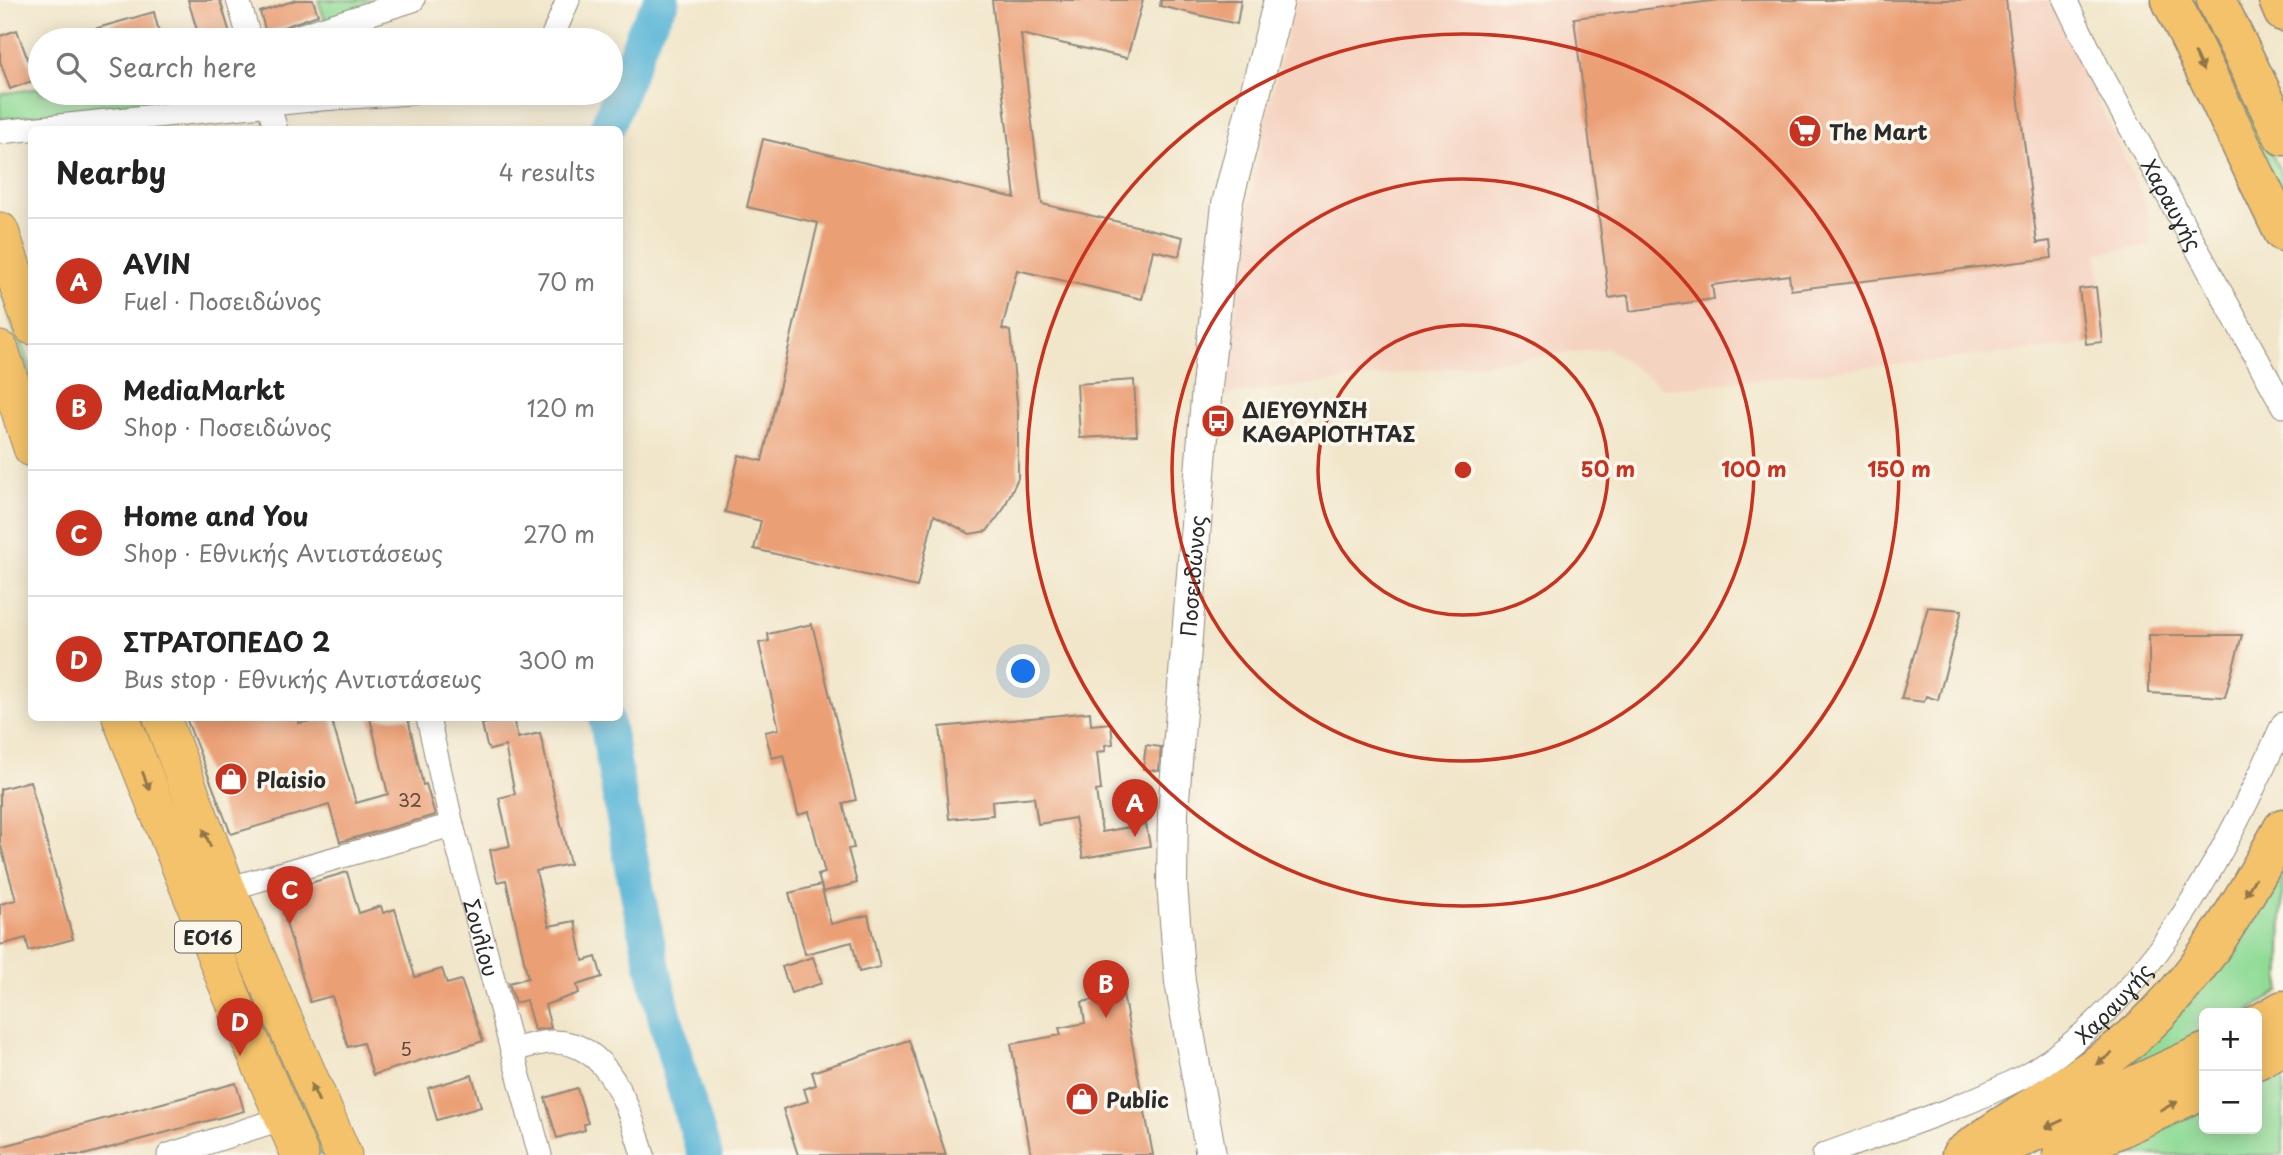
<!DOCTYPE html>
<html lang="en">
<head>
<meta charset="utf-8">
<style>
  body { margin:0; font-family:"Playpen Sans",sans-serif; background:#f2f2f2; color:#222 }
  .controls { position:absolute; right:21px; bottom:21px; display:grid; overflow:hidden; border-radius:10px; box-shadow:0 4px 18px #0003 }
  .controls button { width:63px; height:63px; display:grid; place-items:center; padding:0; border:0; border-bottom:2px solid #e0e0e0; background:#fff; color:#222; font:35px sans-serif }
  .you { position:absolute; left:1024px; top:672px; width:24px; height:24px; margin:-18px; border:5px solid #fff; border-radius:50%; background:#1a73e8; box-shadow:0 0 0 10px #1a73e833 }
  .badge { display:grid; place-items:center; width:46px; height:46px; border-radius:50%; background:#c8321e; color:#fff; font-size:23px; font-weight:700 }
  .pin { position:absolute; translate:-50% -58px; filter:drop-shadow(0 2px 4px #0008) }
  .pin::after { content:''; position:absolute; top:37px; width:24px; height:21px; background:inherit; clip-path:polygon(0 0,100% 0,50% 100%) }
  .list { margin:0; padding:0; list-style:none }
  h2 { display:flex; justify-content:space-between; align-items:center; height:91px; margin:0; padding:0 28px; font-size:30px }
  h2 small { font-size:23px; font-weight:400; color:#767676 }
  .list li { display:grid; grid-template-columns:46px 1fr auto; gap:21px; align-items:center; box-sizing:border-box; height:126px; padding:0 28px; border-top:2px solid #e0e0e0 }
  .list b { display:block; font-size:26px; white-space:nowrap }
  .list p { margin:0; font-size:23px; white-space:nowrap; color:#767676 }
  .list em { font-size:23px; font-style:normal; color:#767676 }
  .icon { flex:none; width:38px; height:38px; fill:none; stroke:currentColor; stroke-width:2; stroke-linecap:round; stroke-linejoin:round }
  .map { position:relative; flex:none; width:2283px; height:1155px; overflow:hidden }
  .search { position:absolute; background:#fff; box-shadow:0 4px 18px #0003; left:28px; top:28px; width:595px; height:77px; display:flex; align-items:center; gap:18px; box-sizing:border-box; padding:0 24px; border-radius:38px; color:#767676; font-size:26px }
  .panel { position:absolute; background:#fff; box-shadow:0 4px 18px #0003; left:28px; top:126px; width:595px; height:595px; border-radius:10px }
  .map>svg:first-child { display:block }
</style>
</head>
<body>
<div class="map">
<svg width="2283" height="1155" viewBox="0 0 2283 1155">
  <rect width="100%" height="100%" fill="#fbf7ec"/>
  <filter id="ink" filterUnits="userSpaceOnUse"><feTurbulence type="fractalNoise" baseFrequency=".0143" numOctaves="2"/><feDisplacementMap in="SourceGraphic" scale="14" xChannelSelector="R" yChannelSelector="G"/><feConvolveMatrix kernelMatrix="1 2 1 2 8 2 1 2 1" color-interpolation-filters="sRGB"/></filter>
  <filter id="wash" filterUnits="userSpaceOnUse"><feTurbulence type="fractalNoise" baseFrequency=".00686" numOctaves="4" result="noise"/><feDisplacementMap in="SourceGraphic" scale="28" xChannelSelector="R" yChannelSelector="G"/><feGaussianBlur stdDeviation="1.57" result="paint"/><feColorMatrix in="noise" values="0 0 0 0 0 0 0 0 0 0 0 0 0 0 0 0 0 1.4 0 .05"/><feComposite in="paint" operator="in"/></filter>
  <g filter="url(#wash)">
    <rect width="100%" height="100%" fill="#f1e6ca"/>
    <path fill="#f5d3c1" d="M 1296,0 L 2052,0 L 2147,207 L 2151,246 L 2097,253 L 2108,342 L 1664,389 L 1607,348 L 1225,395 L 1250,201 L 1271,98 Z"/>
    <g fill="#91db97" stroke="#5e8361" stroke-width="2">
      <path d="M 318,0 L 397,0 L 326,23 Z"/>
      <path d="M 2187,0 L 2197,0 L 2283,177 L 2283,204 Z"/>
      <path d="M 40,88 L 40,93 L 231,93 L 0,119 L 0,94 Z"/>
      <path d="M 0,269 L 31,369 L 31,383 L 0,288 Z"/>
      <path d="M 137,718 L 143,718 L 239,960 L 325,1155 L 320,1155 L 252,1005 Z"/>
      <path d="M 2283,857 L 2280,991 L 2246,1013 L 2204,1013 L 2204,1035 L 2127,1073 L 2127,1065 Z"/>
      <path d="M 2283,1071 L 2283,1155 L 2106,1155 L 2204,1110 L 2204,1129 L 2257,1129 L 2257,1084 Z"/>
    </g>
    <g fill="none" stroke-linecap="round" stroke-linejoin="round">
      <g stroke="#59b5d7" stroke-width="35">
        <path d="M 606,130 L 645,29 L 662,0"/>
        <path d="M 606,718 C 631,866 657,1012 705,1155"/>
      </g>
    </g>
    <g id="blocks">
      <g fill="#eb9f74">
        <path d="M 188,0 L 220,0 L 232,40 L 200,40 Z"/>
        <path d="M 296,0 L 313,0 L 318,15 L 266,33 L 260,12 Z"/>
        <path d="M 992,0 L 1143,0 L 1127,58 L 1021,34 L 1042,204 L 1183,237 L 1179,256 L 1153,250 L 1142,299 L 1017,270 L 1002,329 L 1010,331 L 1018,413 L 1018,478 L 1003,510 L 987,531 L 970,534 L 934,515 L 917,587 L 754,549 L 761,521 L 725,512 L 739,455 L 762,461 L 818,223 L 747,207 L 763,139 L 1015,198 Z"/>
        <path d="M 1161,0 L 1241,0 L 1237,24 L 1160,6 Z"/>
        <path d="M 1720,0 L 2006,0 L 2037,243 L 2050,241 L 2052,258 L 1791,290 L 1789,275 L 1712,285 L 1714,299 L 1630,311 L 1628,295 L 1609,298 L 1574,18 Z"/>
        <path d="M 154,12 L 160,36 L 144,40 L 69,40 L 69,36 Z"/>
        <path d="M 17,30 L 35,80 L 10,89 L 0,61 L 0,36 Z"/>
        <path d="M 2096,287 L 2102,342 L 2086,344 L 2079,289 Z"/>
        <path d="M 1134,380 L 1137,435 L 1080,438 L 1077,384 Z"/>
        <path d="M 1928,607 L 1962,610 L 1938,700 L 1926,696 L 1924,702 L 1901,699 Z"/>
        <path d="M 812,624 L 856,800 L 843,803 L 854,848 L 848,849 L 857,883 L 823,892 L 818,875 L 825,873 L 809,812 L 798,815 L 784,755 L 772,758 L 765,732 L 779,729 L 759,643 L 769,641 L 768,634 Z"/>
        <path d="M 2149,635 L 2242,635 L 2225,697 L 2149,693 Z"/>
        <path d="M 1090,712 L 1091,725 L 1111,723 L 1113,744 L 1105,745 L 1106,751 L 1097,752 L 1101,790 L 1096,791 L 1102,832 L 1146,824 L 1150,846 L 1083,858 L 1075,818 L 1038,824 L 1034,797 L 992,801 L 993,815 L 949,819 L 940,727 Z"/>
        <path d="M 186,718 L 299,718 L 299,723 L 331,718 L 356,803 L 388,794 L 370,718 L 408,718 L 423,785 L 426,784 L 435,815 L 340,842 L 329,805 L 231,834 Z"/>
        <path d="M 485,718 L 513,718 L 518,738 L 540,733 L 570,864 L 536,871 L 549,926 L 575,921 L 583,961 L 596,957 L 602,977 L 577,985 L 579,993 L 545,1005 L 551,1028 L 534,1030 L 526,1000 L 515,1003 L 509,983 L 528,978 L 506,880 L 497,882 L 490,850 L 510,846 L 499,798 L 515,794 L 505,746 L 490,750 L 487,746 L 482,724 L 487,723 Z"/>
        <path d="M 1146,745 L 1161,747 L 1159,771 L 1143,769 Z"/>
        <path d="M 30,781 L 73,939 L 29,951 L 26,938 L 0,945 L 0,904 L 16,900 L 0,843 L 0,789 Z"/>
        <path d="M 347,872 L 359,913 L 381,906 L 383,913 L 395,909 L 415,977 L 442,969 L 447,984 L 461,980 L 483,1041 L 373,1075 L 363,1043 L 348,1047 L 332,996 L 310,1002 L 277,893 Z"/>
        <path d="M 821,885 L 831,924 L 868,915 L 880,967 L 859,972 L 852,942 L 805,954 L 789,893 Z"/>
        <path d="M 813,957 L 822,983 L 791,993 L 782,967 Z"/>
        <path d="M 1123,994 L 1153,1155 L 1031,1155 L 1011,1044 L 1061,1035 L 1059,1028 L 1085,1023 L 1082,1002 Z"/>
        <path d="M 909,1040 L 946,1155 L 798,1155 L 783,1109 L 808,1101 L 804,1089 L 816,1085 L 812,1072 Z"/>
        <path d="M 472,1075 L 481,1107 L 437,1120 L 428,1088 Z"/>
        <path d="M 236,1083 L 244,1111 L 84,1155 L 0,1155 L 0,1147 Z"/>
        <path d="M 577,1088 L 588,1123 L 584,1124 L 585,1130 L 557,1138 L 545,1098 Z"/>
      </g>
    </g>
  </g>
  <g filter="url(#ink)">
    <use href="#blocks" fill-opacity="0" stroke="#8e887a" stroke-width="2"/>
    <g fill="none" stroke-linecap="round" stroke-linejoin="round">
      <defs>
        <g id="minor">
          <path d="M 238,0 L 250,40"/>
          <path id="s1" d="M 2065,0 L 2098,68 L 2283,406"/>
          <path d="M 286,40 L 413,0"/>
          <path d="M 551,40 L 568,0"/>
          <path d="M 265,93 L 276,130"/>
          <path d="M 0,132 L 321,99 L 412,93"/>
          <path id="s2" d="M 428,718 L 452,825 L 540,1155"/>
          <path d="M 227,889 L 452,825"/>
          <path d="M 512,1050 C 526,1047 541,1041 555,1042 C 611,1043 630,1112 643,1155"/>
          <path d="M 169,1155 L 284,1118"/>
          <path id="s3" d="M 1824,1155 C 1890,1130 1960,1110 2022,1077 C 2146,1009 2228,849 2283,724"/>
        </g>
        <g id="tertiary">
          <path id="s4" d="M 1211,1155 L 1180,982 L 1172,884 L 1173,812 L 1207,386 L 1227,204 L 1279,0"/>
        </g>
        <g id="primary">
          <path d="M 0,231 L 32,326"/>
          <path d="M 0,350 L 32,448"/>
          <path d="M 121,718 L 243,1024 L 300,1155"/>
          <path d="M 162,718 L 227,889 L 343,1155"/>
        </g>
        <g id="trunk">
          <path d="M 2171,0 L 2283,232"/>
          <path d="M 2216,0 L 2283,136"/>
          <path d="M 2278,0 L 2283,12"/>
          <path d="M 2257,1025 L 2283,1010"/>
          <path d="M 2257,1060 L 2283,1046"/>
          <path d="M 2006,1145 L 2204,1053"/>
          <path d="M 1961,1155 C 2009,1118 2063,1091 2111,1055 C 2190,996 2236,912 2283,828"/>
          <path d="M 2062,1155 L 2204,1089"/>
        </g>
      </defs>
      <use href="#minor" stroke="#8e887a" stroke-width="25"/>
      <use href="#tertiary" stroke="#8e887a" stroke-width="32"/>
      <use href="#primary" stroke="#8e887a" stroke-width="39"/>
      <use href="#trunk" stroke="#8e887a" stroke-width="41"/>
      <use href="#minor" stroke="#fff" stroke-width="23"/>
      <use href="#tertiary" stroke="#fff" stroke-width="30"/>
      <use href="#primary" stroke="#f4c26a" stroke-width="37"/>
      <use href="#trunk" stroke="#f4c26a" stroke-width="38"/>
    </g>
    <defs><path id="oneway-solid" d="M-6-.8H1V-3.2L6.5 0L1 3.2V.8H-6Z" transform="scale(1.75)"/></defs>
    <g fill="#90764a">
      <use href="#oneway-solid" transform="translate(2199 62) rotate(65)"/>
      <use href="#oneway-solid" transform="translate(146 781) rotate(69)"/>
      <use href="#oneway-solid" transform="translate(207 838) rotate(-111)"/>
      <use href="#oneway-solid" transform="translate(2250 887) rotate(120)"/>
      <use href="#oneway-solid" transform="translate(2104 1059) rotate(145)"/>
      <use href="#oneway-solid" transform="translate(315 1093) rotate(-114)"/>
      <use href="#oneway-solid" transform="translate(2169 1106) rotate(-26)"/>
      <use href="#oneway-solid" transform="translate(2054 1124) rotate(156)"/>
    </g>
  </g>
  <g fill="none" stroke="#c8321e" stroke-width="3.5">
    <circle cx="1463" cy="470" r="145"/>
    <circle cx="1463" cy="470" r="291"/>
    <circle cx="1463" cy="470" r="436"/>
  </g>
  <defs>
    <symbol id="supermarket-disc" viewBox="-11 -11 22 22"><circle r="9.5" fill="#c8321e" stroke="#fbf7ec"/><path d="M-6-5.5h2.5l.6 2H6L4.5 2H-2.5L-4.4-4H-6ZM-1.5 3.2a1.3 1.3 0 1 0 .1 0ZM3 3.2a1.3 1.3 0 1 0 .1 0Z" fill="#fff"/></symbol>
    <symbol id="bus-disc" viewBox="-11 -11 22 22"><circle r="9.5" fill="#c8321e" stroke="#fbf7ec"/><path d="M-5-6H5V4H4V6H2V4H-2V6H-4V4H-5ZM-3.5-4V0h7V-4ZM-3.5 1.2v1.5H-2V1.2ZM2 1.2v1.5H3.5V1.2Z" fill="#fff"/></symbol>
    <symbol id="shop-disc" viewBox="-11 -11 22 22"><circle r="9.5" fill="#c8321e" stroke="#fbf7ec"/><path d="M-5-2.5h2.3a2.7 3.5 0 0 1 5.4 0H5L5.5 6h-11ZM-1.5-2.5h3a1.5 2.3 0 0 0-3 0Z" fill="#fff"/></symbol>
  </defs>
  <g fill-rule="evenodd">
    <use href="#supermarket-disc" x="1786" y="112" width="38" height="38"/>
    <use href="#bus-disc" x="1199" y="402" width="38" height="38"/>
    <use href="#shop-disc" x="212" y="760" width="38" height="38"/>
    <use href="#shop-disc" x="1063" y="1080" width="38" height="38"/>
  </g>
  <g text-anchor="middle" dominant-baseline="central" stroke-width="7" stroke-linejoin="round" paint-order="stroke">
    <g font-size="18" fill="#5b483d">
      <text x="410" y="799">32</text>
      <text x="406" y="1048">5</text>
    </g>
    <rect fill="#fbf7ec" stroke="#696865" stroke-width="2" x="175" y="921.5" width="66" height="31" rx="5"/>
    <g font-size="19" font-weight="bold" fill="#2b2b2b">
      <text x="208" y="937">ΕΟ16</text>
    </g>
    <g font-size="21" font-weight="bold" fill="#2b2b2b" stroke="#fbf7ec" text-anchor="start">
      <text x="1829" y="131">The Mart</text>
      <text x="1242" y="409">ΔΙΕΥΘΥΝΣΗ<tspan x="1242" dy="24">ΚΑΘΑΡΙΟΤΗΤΑΣ</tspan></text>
      <text x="256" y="779">Plaisio</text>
      <text x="1106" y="1099">Public</text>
    </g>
    <g font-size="21" fill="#2b2b2b" stroke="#fbf7ec">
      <text stroke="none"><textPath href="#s1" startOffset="231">Χαραυγής</textPath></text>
      <text stroke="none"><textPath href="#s4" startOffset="583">Ποσειδώνος</textPath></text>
      <text stroke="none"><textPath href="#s2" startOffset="226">Σουλίου</textPath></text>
      <text stroke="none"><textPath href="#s3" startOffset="331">Χαραυγής</textPath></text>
    </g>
  </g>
  <circle cx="1463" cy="470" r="10" fill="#c8321e" stroke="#fbf7ec" stroke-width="3.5"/>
  <g font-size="21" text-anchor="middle" font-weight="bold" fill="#c8321e" stroke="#fbf7ec" stroke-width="7" stroke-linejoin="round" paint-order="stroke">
    <text x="1608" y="477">50 m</text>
    <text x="1754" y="477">100 m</text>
    <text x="1899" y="477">150 m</text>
  </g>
</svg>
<div class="controls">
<button>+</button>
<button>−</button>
</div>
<div class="you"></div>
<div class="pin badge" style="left:1135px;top:837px">A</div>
<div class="pin badge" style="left:1106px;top:1018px">B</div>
<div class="pin badge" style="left:290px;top:924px">C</div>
<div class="pin badge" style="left:240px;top:1056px">D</div>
<div class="search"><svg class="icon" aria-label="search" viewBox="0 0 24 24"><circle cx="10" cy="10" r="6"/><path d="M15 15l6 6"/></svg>Search here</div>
<section class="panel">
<h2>Nearby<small>4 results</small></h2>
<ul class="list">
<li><span class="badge">A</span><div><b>AVIN</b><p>Fuel · Ποσειδώνος</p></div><em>70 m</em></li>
<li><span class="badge">B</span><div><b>MediaMarkt</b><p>Shop · Ποσειδώνος</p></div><em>120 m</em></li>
<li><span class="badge">C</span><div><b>Home and You</b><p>Shop · Εθνικής Αντιστάσεως</p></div><em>270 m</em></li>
<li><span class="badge">D</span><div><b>ΣΤΡΑΤΟΠΕΔΟ 2</b><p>Bus stop · Εθνικής Αντιστάσεως</p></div><em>300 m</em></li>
</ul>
</section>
</div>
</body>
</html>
